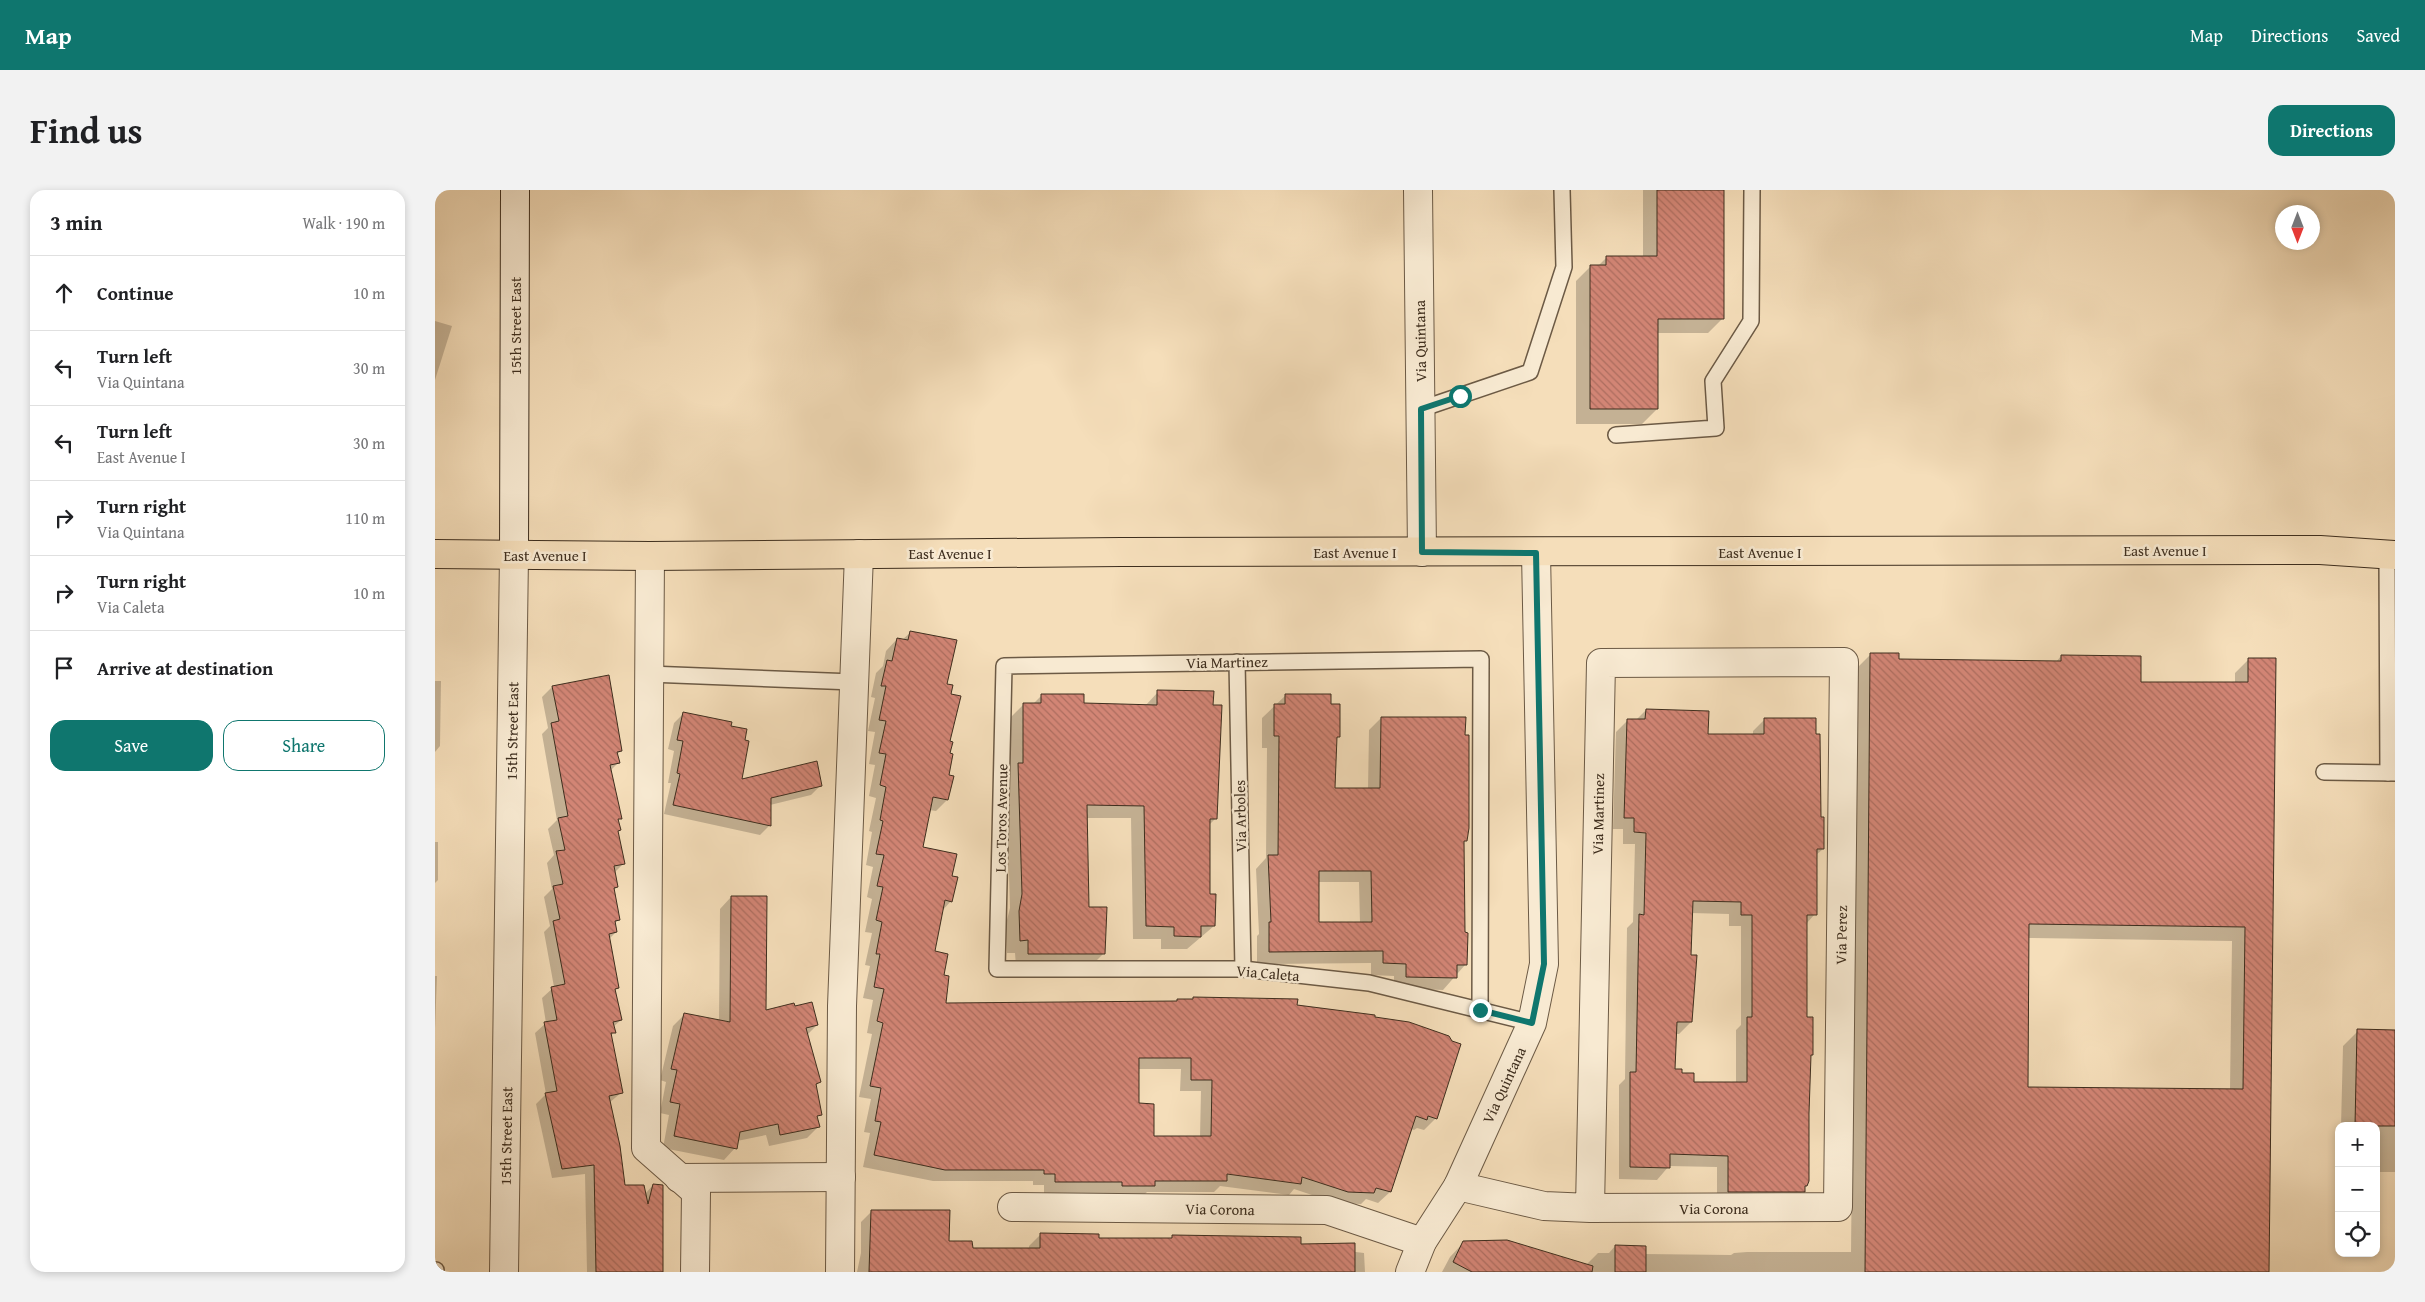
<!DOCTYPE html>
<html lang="en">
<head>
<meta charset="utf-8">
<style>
  body { margin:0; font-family:"Gentium Book Plus",serif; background:#f2f2f2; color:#202124 }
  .controls { position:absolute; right:15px; bottom:15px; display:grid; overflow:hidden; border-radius:10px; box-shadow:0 2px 8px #0003 }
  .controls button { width:45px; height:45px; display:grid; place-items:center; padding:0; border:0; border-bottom:1px solid #e0e0e0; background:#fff; color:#202124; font:25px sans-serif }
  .compass { position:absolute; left:1840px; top:15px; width:45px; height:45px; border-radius:50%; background:#fff; box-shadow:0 2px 8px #0003; rotate:180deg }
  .stop { position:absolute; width:15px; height:15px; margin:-11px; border:4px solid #0f766e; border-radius:50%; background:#fff }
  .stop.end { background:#0f766e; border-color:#fff; box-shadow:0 1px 5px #0008 }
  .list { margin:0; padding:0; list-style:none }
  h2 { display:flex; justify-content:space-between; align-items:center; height:65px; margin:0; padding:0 20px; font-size:21px }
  h2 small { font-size:16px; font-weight:400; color:#757577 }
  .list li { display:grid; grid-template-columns:32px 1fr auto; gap:15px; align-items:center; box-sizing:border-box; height:75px; padding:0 20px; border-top:1px solid #e0e0e0 }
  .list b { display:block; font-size:19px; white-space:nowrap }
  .list p { margin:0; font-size:16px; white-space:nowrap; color:#757577 }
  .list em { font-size:16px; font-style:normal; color:#757577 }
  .actions { display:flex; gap:10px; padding:15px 20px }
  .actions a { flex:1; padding:11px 0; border:1px solid #0f766e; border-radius:15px; text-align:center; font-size:18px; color:#0f766e }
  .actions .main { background:#0f766e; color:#fff }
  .icon { flex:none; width:28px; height:28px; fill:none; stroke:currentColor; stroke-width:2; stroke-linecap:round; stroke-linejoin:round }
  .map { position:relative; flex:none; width:1960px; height:1082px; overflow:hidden; border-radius:15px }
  header { display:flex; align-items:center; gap:30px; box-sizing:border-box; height:70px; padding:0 25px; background:#0f766e; color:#fff }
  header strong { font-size:24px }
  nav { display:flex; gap:28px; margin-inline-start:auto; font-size:18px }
  .intro { display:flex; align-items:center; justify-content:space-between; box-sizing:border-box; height:120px; padding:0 30px }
  h1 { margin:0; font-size:35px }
  .button { padding:12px 22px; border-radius:15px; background:#0f766e; color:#fff; font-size:18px; font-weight:700 }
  main { display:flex; gap:30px; padding:0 30px }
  aside { flex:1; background:#fff; border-radius:15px; box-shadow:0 2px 8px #0003 }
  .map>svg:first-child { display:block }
</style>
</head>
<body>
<header>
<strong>Map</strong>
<nav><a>Map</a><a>Directions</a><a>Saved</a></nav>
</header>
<div class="intro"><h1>Find us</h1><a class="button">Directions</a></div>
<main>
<aside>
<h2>3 min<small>Walk · 190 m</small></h2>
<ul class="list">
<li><svg class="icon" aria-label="ahead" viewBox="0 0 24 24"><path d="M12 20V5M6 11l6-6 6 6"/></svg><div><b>Continue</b></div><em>10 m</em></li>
<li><svg class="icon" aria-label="left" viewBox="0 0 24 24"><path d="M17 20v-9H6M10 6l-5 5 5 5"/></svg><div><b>Turn left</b><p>Via Quintana</p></div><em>30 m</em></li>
<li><svg class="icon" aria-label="left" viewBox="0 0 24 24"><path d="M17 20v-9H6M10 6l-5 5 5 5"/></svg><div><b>Turn left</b><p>East Avenue I</p></div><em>30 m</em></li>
<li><svg class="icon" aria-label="right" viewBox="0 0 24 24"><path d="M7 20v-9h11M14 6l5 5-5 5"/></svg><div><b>Turn right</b><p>Via Quintana</p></div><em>110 m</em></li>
<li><svg class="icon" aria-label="right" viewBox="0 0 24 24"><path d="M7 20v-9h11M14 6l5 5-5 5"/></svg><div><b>Turn right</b><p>Via Caleta</p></div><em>10 m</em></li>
<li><svg class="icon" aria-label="arrive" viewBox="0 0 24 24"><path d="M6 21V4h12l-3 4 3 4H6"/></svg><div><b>Arrive at destination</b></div></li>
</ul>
<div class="actions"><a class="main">Save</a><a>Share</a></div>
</aside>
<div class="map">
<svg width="1960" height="1082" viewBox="0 0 1960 1082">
  <defs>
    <pattern id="building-back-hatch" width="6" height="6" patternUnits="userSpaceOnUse" patternTransform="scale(1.25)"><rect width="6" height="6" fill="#d28575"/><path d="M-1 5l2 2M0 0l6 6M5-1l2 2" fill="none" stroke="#ac6d5f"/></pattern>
  </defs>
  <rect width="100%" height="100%" fill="#f5deba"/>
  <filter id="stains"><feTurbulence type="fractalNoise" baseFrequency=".004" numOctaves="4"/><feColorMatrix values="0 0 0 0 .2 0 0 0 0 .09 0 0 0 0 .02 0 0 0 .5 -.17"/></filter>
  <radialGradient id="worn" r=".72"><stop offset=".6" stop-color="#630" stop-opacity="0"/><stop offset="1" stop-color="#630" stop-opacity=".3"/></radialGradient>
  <g fill="#0003" fill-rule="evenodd">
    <path d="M 1208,0 L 1287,0 L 1288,128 L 1273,143 L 1222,143 L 1222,219 L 1207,234 L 1141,234 L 1141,91 L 1156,76 L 1163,76 L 1172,67 L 1208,67 Z"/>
    <path d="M 0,131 L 17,136 L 0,190 Z"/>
    <path d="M 476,442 L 511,495 L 515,505 L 512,610 L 501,621 L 494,620 L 486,658 L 516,687 L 516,711 L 507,721 L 498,762 L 507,786 L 510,814 L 740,813 L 742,810 L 756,811 L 759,808 L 861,816 L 1001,928 L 989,940 L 982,938 L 979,940 L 976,939 L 955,1002 L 943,1013 L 931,1009 L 926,1014 L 901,1013 L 859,999 L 854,1005 L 785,996 L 779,1002 L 712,1002 L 707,1007 L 676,1007 L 676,1003 L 609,1003 L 609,995 L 598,995 L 598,991 L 498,991 L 428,977 L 435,943 L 429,942 L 436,909 L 424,907 L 437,844 L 432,843 L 438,810 L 428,808 L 435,776 L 430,775 L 437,743 L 430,742 L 437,709 L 432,707 L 438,677 L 431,675 L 437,642 L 434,641 L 441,608 L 434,606 L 440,575 L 434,574 L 440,542 L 433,541 L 440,508 L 436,507 L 441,483 L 448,476 L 451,461 L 462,449 L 467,450 ZM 703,879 L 746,879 L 745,901 L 766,901 L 765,947 L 718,947 L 703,914 Z"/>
    <path d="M 1436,464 L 1463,470 L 1621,472 L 1626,466 L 1705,493 L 1800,493 L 1800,483 L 1814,469 L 1833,1082 L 1007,1082 L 1015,1067 L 1029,1052 L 1151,1075 L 1163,1063 L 1174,1063 L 1180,1056 L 1209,1064 L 1296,1065 L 1299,1063 L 1312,1062 L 1416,1062 L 1422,478 ZM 1593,748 L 1797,751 L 1795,900 L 1591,898 Z"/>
    <path d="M 0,491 L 6,491 L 5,556 L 0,562 Z"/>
    <path d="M 117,497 L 186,561 L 181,565 L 183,573 L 175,581 L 185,628 L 182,631 L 184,640 L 182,642 L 188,674 L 179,683 L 182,697 L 178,701 L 184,729 L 179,734 L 181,742 L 174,749 L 182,798 L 179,801 L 186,830 L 178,837 L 179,842 L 176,846 L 187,902 L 174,913 L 189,996 L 210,1004 L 218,995 L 228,1082 L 152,1082 L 150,984 L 117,988 L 101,914 L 111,904 L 100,843 L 111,833 L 107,808 L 119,797 L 109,742 L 115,736 L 109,707 L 117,699 L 112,673 L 119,665 L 113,639 L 122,630 L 107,544 L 113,538 L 107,507 Z"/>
    <path d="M 723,502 L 781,628 L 774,635 L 774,706 L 779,736 L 752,759 L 726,759 L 726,749 L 698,749 L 696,628 L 651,628 L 653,718 L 669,763 L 656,776 L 581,776 L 580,763 L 572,763 L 571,734 L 575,718 L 571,587 L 575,582 L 575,528 L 588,515 L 597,515 L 607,505 L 648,514 L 710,516 Z"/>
    <path d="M 851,505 L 894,515 L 904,546 L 900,550 L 898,599 L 933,599 L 934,540 L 946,528 L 1030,651 L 1028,653 L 1030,775 L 1008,800 L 959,798 L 959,786 L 936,785 L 936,773 L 822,774 L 822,746 L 824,744 L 821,679 L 831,668 L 832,558 L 827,558 L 827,528 ZM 883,692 L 924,692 L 925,734 L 883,734 Z"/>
    <path d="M 1211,520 L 1272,546 L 1318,546 L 1318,541 L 1330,529 L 1385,628 L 1388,659 L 1380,666 L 1380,724 L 1371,734 L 1371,828 L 1377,865 L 1375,867 L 1368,1001 L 1356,1013 L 1282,1013 L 1282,977 L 1234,976 L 1222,990 L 1184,989 L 1184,895 L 1190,889 L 1192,738 L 1198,732 L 1200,654 L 1188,654 L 1188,639 L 1178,639 L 1181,542 L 1193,530 L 1201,530 ZM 1256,723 L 1294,724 L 1294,736 L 1306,736 L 1306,835 L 1301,840 L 1301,894 L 1258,894 L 1239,880 L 1240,844 L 1244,844 L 1256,832 Z"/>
    <path d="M 249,523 L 295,537 L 309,551 L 306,590 L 386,595 L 376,605 L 335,615 L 335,635 L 325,645 L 229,624 L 236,593 L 233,593 L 239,561 L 233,559 L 239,533 Z"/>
    <path d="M 0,652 L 3,652 L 3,690 L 0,693 Z"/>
    <path d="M 296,707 L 330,822 L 382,835 L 372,845 L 384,892 L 380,897 L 385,924 L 381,928 L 383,937 L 372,948 L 334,956 L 331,945 L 302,951 L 300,958 L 289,970 L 228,958 L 234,925 L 225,923 L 231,892 L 225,890 L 238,836 L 250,824 L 284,831 L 285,719 Z"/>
    <path d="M 0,786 L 2,786 L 0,839 Z"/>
    <path d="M 1923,841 L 1960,841 L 1960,982 L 1941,982 L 1941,936 L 1906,936 L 1908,856 Z"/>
    <path d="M 437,1021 L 513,1053 L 536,1059 L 594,1059 L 594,1056 L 605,1045 L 663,1049 L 735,1049 L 738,1046 L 864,1055 L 929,1063 L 930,1082 L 422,1082 L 426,1063 L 426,1032 Z"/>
  </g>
  <g fill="url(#building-back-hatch)" stroke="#3e2e1e" fill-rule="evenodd">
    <path d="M 1222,0 L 1289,0 L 1289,129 L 1223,129 L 1223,219 L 1155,219 L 1155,75 L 1171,75 L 1171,66 L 1222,66 Z"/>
    <path d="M 475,441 L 522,450 L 512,494 L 518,495 L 516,504 L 526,506 L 515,551 L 518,552 L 515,563 L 518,564 L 514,585 L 519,586 L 513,610 L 498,607 L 488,657 L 522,664 L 517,686 L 523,687 L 517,712 L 510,710 L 500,761 L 513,764 L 509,785 L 514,786 L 511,813 L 742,811 L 742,809 L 758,809 L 758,807 L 863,809 L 862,815 L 940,825 L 940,827 L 974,832 L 1014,846 L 1017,851 L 1026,854 L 1002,929 L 993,926 L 992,930 L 981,926 L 956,1002 L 941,998 L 939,1003 L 913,1002 L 867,987 L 866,994 L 792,984 L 792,991 L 720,991 L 720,996 L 687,996 L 687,992 L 620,992 L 620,984 L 609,984 L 609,980 L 510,980 L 439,965 L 446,932 L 440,931 L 446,898 L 435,896 L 448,833 L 442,831 L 449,799 L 439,797 L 445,764 L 441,764 L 447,732 L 441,730 L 448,697 L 442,696 L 449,665 L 441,664 L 448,631 L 445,630 L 451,597 L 445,595 L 451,564 L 444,563 L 451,531 L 444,530 L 451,496 L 446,496 L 452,470 L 457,471 L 462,448 L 473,450 ZM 704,868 L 756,868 L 756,890 L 777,890 L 776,946 L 719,946 L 719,914 L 704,913 Z"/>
    <path d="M 1435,463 L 1464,463 L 1464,469 L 1626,471 L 1626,465 L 1706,466 L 1706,492 L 1813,492 L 1813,468 L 1841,468 L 1834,1082 L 1430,1082 ZM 1594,734 L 1810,737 L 1808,899 L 1593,897 Z"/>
    <path d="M 174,485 L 187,561 L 182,562 L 185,573 L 175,575 L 187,629 L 183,629 L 186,640 L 183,641 L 190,674 L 179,676 L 183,697 L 179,698 L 185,730 L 180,731 L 182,742 L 174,744 L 184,798 L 180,799 L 187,830 L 178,832 L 181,843 L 176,843 L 188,903 L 174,906 L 185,956 L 190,995 L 209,995 L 213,1014 L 218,994 L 228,995 L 228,1082 L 161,1082 L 159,975 L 127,979 L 110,903 L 122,901 L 109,832 L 122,830 L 116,797 L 130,794 L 118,731 L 125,729 L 118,696 L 128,694 L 121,661 L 130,660 L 123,628 L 133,626 L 116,533 L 124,531 L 117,496 Z"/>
    <path d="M 722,500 L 779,501 L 778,515 L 787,515 L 782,629 L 775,629 L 775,704 L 781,704 L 780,736 L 766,736 L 766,747 L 739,746 L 739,737 L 711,736 L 709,616 L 652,615 L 654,717 L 672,717 L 670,764 L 593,764 L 593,750 L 585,751 L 584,721 L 587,704 L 583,573 L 588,573 L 588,513 L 606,513 L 606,504 L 649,504 L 649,513 L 722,515 Z"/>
    <path d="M 850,504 L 896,504 L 896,514 L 905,514 L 905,547 L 902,547 L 900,598 L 945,598 L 946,527 L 1031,527 L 1030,545 L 1034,545 L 1034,638 L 1032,651 L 1029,651 L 1030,742 L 1033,743 L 1032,775 L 1022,775 L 1022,788 L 971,787 L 971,774 L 948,773 L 948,761 L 834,762 L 834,732 L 836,732 L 833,665 L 843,665 L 844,546 L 839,546 L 839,514 L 850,514 ZM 884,681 L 936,681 L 937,732 L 884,732 Z"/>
    <path d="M 1211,519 L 1274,521 L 1273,544 L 1329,544 L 1329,528 L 1381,528 L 1381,544 L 1385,544 L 1386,627 L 1389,627 L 1389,659 L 1382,659 L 1382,725 L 1372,725 L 1372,827 L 1378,827 L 1378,865 L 1376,865 L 1374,923 L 1374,991 L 1372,996 L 1370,996 L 1370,1002 L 1293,1002 L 1293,966 L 1235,964 L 1235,978 L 1195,977 L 1195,882 L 1201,882 L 1204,724 L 1209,725 L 1211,643 L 1199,642 L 1199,628 L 1189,628 L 1190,596 L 1192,529 L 1210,529 ZM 1258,711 L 1306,712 L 1306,725 L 1317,725 L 1317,827 L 1312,827 L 1312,892 L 1259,892 L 1259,883 L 1247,883 L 1247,879 L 1240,879 L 1242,832 L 1257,832 L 1262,765 L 1256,765 Z"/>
    <path d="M 248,522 L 297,532 L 296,536 L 312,539 L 310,550 L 314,551 L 307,589 L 382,571 L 387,596 L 336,608 L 336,636 L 238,615 L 245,584 L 242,583 L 248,551 L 242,550 Z"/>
    <path d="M 296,706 L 332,706 L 331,820 L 359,813 L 360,816 L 377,812 L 383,835 L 371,838 L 386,892 L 381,894 L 387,925 L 382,926 L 385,937 L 345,945 L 343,934 L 305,942 L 302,959 L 239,946 L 245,914 L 235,912 L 242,880 L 236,879 L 249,823 L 295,832 Z"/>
    <path d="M 1922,839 L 1960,840 L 1960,936 L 1920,936 Z"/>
    <path d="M 436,1020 L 515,1020 L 514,1051 L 537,1051 L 538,1058 L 605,1058 L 605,1043 L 664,1044 L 664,1048 L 737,1048 L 737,1045 L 866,1047 L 866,1054 L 920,1053 L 920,1082 L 434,1082 Z"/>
    <path d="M 1072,1050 L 1158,1076 L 1157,1082 L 1037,1082 L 1018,1072 L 1028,1051 Z"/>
    <path d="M 1180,1055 L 1211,1056 L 1211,1082 L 1180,1082 Z"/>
  </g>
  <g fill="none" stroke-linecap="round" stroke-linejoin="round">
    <defs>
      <g id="lane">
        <path d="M 986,219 L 1095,182 L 1129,77 L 1127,0"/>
        <path d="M 1181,245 L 1281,238 L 1278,191 L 1316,131 L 1317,0"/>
        <path d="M 1952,365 L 1953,583"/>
        <path d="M 802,472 L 808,779"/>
        <path d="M 214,484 L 419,492"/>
        <path d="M 1889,582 L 1960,583"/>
        <path d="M 1045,820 L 1046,469 L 569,476 L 562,779 L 808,779 L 934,793 L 1097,833"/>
        <path d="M 0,1080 L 1,1080"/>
      </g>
      <g id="street">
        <path d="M 983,0 L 987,362"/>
        <path d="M 215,366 L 211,958 L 261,1002 L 260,1082"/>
        <path d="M 244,988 L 406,987"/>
        <path d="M 1023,996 L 1109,1016 L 1155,1018 L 1403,1017 L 1409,472 L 1166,473 L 1155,1018"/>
        <path d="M 577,1017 L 892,1020 L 987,1052"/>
        <path d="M 69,1082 L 79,365"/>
        <path d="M 405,1082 L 407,816 L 424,364"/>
        <path d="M 975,1082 L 987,1052 L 1023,996 L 1097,833 L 1109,774 L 1101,363"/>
      </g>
      <path id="secondary" d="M 79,365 L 80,0"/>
      <path id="primary" d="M 0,364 L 215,366 L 686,362 L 1885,360 L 1960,365"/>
    </defs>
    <use href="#lane" stroke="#6c5a45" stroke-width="18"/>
    <use href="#street" stroke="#6c5a45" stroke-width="30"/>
    <use href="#secondary" stroke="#3e2e1e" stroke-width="30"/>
    <use href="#primary" stroke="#3e2e1e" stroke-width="30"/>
    <use href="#lane" stroke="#f8ead2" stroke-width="15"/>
    <use href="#street" stroke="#f8ead2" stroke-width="28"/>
    <use href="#secondary" stroke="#f8ead2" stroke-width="28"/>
    <use href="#primary" stroke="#f5deba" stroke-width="28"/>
  </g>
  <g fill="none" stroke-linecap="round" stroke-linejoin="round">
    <path stroke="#0f766e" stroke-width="6" d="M 1025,206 L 986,219 L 987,362 L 1101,363 L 1109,774 L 1097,833 L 1045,820"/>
  </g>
  <g text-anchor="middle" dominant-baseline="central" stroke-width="5" stroke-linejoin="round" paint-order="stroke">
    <g font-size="15" fill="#3e2e1e" stroke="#f8ead2">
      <text transform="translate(80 136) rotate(-90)">15th Street East</text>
      <text transform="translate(985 151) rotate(-91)">Via Quintana</text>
      <text x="1730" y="360">East Avenue I</text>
      <text x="920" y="362">East Avenue I</text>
      <text x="1325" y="362">East Avenue I</text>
      <text x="515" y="363">East Avenue I</text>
      <text x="110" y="365">East Avenue I</text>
      <text transform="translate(792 472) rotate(-1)">Via Martinez</text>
      <text transform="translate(77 541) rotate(-89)">15th Street East</text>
      <text transform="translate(1163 624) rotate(-89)">Via Martinez</text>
      <text transform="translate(805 626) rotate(-91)">Via Arboles</text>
      <text transform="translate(566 628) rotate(-89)">Los Toros Avenue</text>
      <text transform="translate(1406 745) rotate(-89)">Via Perez</text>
      <text transform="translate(833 783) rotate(5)">Via Caleta</text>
      <text transform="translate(1069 895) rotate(-65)">Via Quintana</text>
      <text transform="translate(71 946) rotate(-89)">15th Street East</text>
      <text x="1279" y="1018">Via Corona</text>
      <text transform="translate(785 1019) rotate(1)">Via Corona</text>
    </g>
  </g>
  <rect width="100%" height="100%" filter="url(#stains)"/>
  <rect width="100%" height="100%" fill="url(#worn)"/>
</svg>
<div class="controls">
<button>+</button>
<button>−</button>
<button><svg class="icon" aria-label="locate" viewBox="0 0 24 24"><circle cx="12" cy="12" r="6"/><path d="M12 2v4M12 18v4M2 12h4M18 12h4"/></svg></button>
</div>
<svg class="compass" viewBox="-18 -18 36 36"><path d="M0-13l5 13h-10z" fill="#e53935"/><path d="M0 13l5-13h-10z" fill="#757577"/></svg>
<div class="stop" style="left:1025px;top:206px"></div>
<div class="stop end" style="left:1045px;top:820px"></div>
</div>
</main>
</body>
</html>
